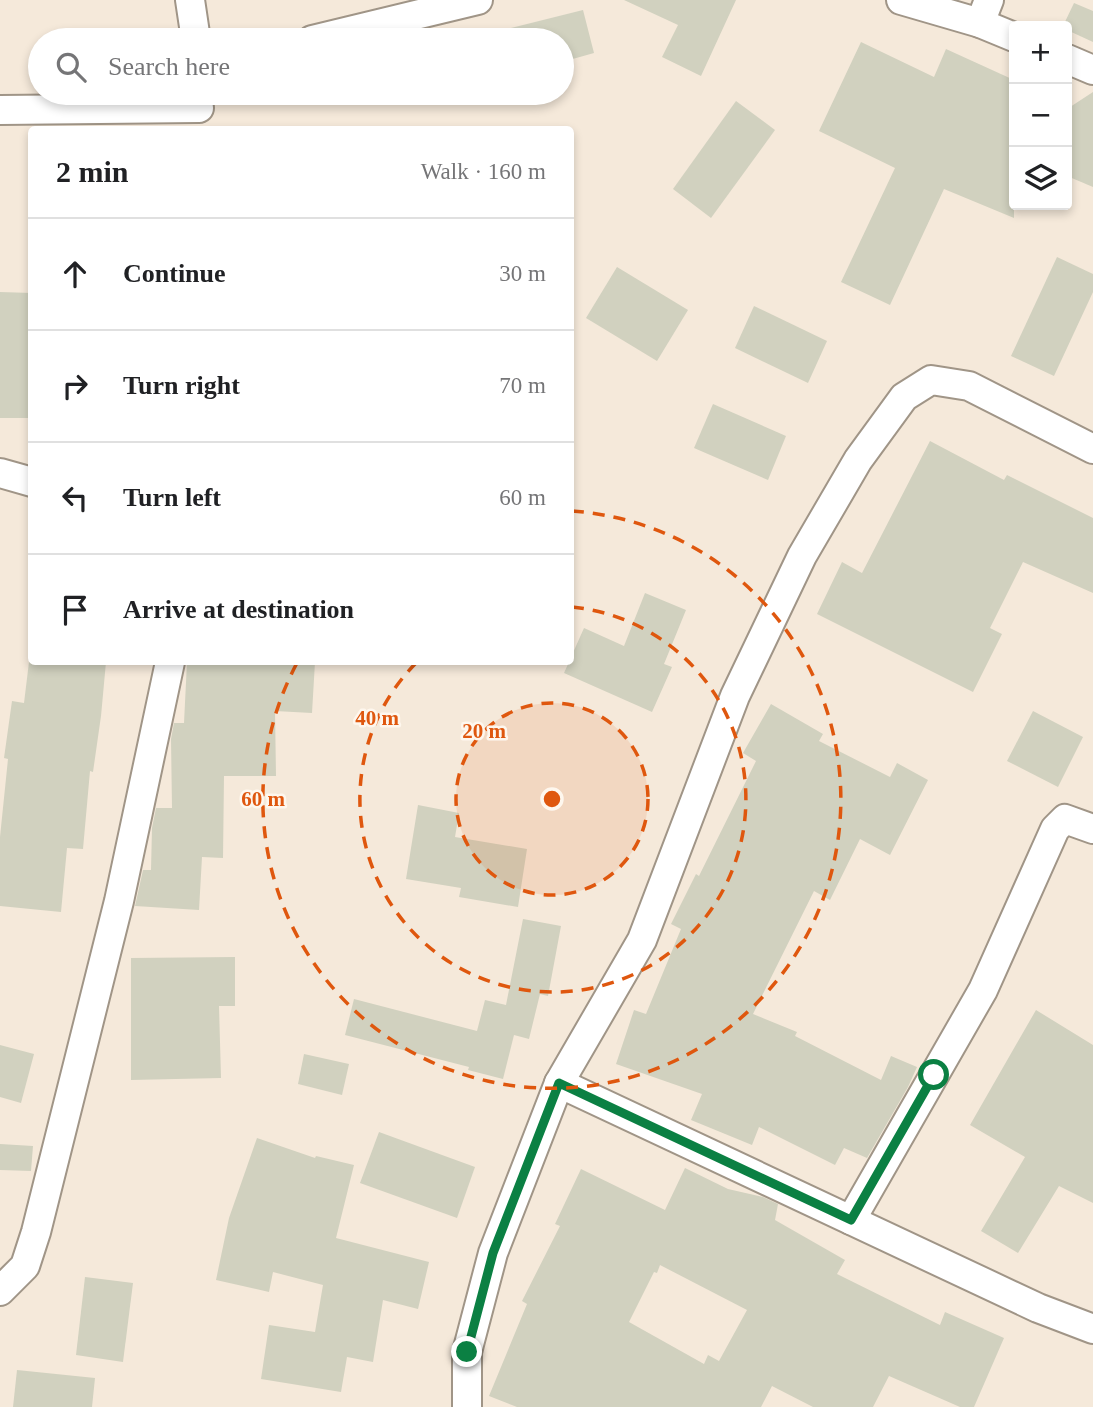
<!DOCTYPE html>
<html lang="en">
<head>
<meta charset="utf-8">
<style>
  body { margin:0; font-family:Georgia,serif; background:#f2f2f2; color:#202124 }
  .controls { position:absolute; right:21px; top:21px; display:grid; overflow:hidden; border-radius:7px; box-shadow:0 4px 10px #0003 }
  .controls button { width:63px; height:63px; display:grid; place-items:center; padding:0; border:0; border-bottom:2px solid #e0e0e0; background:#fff; color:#202124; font:35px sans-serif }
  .stop { position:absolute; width:21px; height:21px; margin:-16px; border:5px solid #0b8043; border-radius:50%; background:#fff }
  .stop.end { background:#0b8043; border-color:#fff; box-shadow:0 2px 7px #0008 }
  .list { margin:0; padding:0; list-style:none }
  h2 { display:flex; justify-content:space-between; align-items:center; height:91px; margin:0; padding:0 28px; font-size:30px }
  h2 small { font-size:23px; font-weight:400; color:#757577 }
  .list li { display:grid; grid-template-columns:46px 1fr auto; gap:21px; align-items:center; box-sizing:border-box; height:112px; padding:0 28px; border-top:2px solid #e0e0e0 }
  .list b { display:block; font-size:26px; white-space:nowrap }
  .list em { font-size:23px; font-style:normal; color:#757577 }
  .icon { flex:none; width:38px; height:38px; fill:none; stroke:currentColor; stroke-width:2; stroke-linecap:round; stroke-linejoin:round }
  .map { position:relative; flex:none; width:1093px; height:1407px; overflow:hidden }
  .search { position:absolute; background:#fff; box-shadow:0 4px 10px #0003; left:28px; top:28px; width:546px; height:77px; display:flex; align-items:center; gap:18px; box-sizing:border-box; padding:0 24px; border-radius:38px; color:#757577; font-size:26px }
  .panel { position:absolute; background:#fff; box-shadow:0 4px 10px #0003; left:28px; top:126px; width:546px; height:539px; border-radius:7px }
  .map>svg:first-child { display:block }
</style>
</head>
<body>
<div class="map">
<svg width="1093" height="1407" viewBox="0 0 1093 1407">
  <rect width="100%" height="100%" fill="#f5e9da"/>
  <g fill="#d1d1bf" fill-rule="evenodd">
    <path d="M 624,0 L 736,0 L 701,76 L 662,57 L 678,25 Z"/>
    <path d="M 1074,3 L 1093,11 L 1093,42 L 1067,30 L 1067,26 L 1063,26 Z"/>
    <path d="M 583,10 L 594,53 L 562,62 L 562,40 L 500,40 L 499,31 Z"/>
    <path d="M 861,42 L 934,77 L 946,49 L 1014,80 L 1014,218 L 944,189 L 890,305 L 841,282 L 895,168 L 819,131 Z"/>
    <path d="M 1093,92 L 1093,187 L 1067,176 L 1067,109 Z"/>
    <path d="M 736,101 L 775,130 L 711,218 L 673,189 Z"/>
    <path d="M 1057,257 L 1093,274 L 1093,292 L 1054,376 L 1011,356 Z"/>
    <path d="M 617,267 L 688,310 L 657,361 L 586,318 Z"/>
    <path d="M 0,292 L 32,293 L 32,418 L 0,418 Z"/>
    <path d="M 754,306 L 827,341 L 808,383 L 735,348 Z"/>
    <path d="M 713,404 L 786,436 L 768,480 L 694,448 Z"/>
    <path d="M 930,441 L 1004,480 L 1007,475 L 1093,518 L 1093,593 L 1023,562 L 990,628 L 1002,634 L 973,692 L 817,614 L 842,562 L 862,573 Z"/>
    <path d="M 645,593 L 686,610 L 664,664 L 672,667 L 652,712 L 564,673 L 584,628 L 624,646 Z"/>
    <path d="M 29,662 L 106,662 L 101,716 L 93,772 L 90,771 L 83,849 L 67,848 L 61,912 L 0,906 L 0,837 L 8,759 L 4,758 L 12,701 L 24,703 Z"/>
    <path d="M 187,662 L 315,662 L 312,713 L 275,711 L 276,776 L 224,776 L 223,858 L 202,857 L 199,910 L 135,906 L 143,870 L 151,870 L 152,828 L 156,808 L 172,808 L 171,739 L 174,723 L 184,723 Z"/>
    <path d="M 771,704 L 823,734 L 819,741 L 890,777 L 897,763 L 928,780 L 890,855 L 860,839 L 830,900 L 814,891 L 753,1014 L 797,1032 L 795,1036 L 881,1080 L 891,1056 L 917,1067 L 908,1087 L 867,1158 L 844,1148 L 835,1165 L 759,1127 L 752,1145 L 691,1120 L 702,1094 L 616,1064 L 634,1010 L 646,1014 L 681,929 L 671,924 L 696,874 L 699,876 L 756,761 L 743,753 Z"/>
    <path d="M 1033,711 L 1083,737 L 1058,787 L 1007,761 Z"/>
    <path d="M 418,805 L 459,813 L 455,837 L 527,849 L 518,907 L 459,897 L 461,888 L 406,879 Z"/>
    <path d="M 523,919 L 561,926 L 548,996 L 540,994 L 529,1039 L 514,1035 L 503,1079 L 468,1070 L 469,1067 L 345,1035 L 354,999 L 477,1031 L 485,1000 L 506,1005 Z"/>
    <path d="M 235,957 L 235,1006 L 219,1006 L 221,1078 L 131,1080 L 131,958 Z"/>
    <path d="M 1036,1010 L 1093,1045 L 1093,1203 L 1059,1186 L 1018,1253 L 981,1231 L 1025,1157 L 970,1125 Z"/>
    <path d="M 0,1045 L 34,1054 L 21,1103 L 0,1097 Z"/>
    <path d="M 304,1054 L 349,1064 L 342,1095 L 298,1084 Z"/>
    <path d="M 379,1132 L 475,1167 L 457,1218 L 360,1183 Z"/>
    <path d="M 257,1138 L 315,1158 L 316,1156 L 354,1165 L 336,1238 L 429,1262 L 418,1309 L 383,1300 L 373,1362 L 347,1357 L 341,1392 L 261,1379 L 269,1325 L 315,1332 L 323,1285 L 273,1272 L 269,1292 L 216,1280 L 229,1218 Z"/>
    <path d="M 0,1144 L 33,1146 L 31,1171 L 0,1170 Z"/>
    <path d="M 685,1168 L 728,1189 L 763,1197 L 778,1204 L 775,1220 L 845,1260 L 837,1274 L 940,1325 L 945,1312 L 1004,1338 L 974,1407 L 960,1407 L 889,1376 L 873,1407 L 813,1407 L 772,1386 L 761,1407 L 517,1407 L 489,1396 L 527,1304 L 522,1301 L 560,1226 L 555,1224 L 581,1169 L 665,1210 ZM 660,1265 L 747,1310 L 719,1361 L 708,1355 L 704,1364 L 629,1322 L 654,1272 L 657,1273 Z"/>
    <path d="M 85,1277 L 133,1283 L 123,1362 L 76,1355 Z"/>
    <path d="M 17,1370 L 95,1378 L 92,1407 L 13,1407 Z"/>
  </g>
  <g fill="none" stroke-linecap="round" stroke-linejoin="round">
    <defs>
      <g id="minor">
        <path d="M 190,0 L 196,40"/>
        <path d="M 901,0 L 980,23 L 1014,37"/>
        <path d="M 980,23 L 989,0"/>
        <path d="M 312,40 L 478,0"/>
        <path d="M 1067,59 L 1093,70"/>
        <path d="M 0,110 L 199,108"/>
        <path d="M 0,473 L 32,482"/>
        <path d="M 559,1083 L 1038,1308 L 1093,1329"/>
        <path d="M 851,1220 L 983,990 L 1055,829 L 1065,819 L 1093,829"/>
        <path d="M 0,1291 L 25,1266 L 36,1232 L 119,901 L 170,662"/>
        <path d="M 467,1407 L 467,1352 L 493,1253 L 559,1083 L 642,940 L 735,696 L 802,556 L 858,460 L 904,397 L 931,380 L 969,386 L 1093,449"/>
      </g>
    </defs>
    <use href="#minor" stroke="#a09587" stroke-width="32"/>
    <use href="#minor" stroke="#fff" stroke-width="28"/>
  </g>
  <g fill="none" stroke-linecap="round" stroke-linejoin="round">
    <path stroke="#0b8043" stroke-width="9" d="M 467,1352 L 493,1253 L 559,1083 L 851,1220 L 934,1075"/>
  </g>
  <circle cx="552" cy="799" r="96" fill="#df570e" fill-opacity=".12"/>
  <g fill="none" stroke="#df570e" stroke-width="3.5" stroke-dasharray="12 9">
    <circle cx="552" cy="799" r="96"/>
    <path d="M572 607A193 193 0 1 1 416 663"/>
    <path d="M572 511A289 289 0 1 1 297 663"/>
  </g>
  <circle cx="552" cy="799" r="10" fill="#df570e" stroke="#fef7ee" stroke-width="3.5"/>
  <g font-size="21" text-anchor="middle" font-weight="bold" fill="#df570e" stroke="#fef7ee" stroke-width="5" stroke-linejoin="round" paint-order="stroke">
    <text x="377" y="725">40 m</text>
    <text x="484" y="738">20 m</text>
    <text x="263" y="806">60 m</text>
  </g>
</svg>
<div class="controls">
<button>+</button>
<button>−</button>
<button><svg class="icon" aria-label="layers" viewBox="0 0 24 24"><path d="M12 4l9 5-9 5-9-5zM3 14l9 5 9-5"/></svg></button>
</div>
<div class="stop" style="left:934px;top:1075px"></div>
<div class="stop end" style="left:467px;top:1352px"></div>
<div class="search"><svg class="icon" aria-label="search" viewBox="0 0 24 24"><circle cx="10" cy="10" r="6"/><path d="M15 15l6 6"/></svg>Search here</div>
<section class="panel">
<h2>2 min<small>Walk · 160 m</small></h2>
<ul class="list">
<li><svg class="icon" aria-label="ahead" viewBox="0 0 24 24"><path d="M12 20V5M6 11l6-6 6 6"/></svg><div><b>Continue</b></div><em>30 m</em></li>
<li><svg class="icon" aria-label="right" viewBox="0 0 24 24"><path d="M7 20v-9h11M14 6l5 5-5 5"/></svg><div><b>Turn right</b></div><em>70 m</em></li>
<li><svg class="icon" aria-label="left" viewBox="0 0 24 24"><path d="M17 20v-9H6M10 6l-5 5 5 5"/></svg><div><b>Turn left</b></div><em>60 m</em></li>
<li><svg class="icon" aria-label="arrive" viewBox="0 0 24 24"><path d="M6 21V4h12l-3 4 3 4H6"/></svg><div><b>Arrive at destination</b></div></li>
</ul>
</section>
</div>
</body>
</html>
